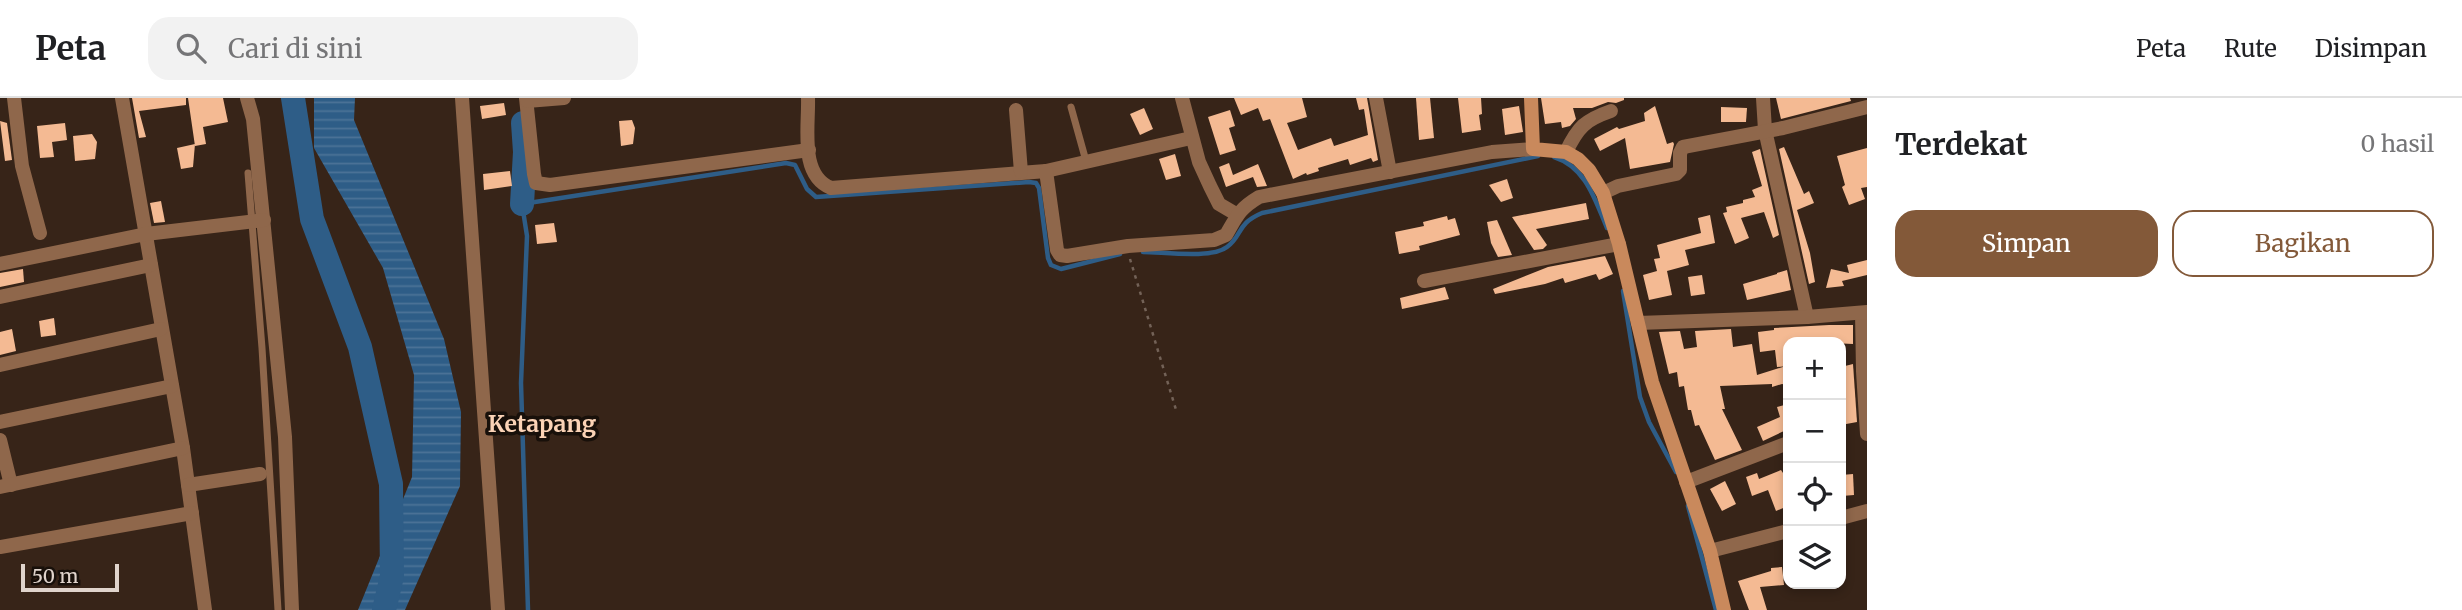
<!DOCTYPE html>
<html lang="id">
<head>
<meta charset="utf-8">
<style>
  body { margin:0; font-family:Merriweather,serif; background:#f2f2f2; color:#202124 }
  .controls { position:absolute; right:21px; bottom:21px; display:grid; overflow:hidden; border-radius:14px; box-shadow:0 4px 10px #0003 }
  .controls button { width:63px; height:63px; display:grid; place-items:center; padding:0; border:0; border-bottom:2px solid #e0e0e0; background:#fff; color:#202124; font:35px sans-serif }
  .scale { position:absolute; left:21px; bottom:18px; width:98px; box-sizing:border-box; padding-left:7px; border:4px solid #e0d4cc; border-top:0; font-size:19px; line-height:24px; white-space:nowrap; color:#e0d4cc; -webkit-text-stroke:5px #18100a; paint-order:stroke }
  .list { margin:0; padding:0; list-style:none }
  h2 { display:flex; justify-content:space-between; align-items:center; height:91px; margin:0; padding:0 28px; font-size:30px }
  h2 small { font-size:23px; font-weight:400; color:#757577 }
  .actions { display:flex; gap:14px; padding:21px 28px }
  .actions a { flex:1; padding:16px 0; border:2px solid #835939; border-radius:21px; text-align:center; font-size:24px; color:#835939 }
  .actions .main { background:#835939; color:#fff }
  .icon { flex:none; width:38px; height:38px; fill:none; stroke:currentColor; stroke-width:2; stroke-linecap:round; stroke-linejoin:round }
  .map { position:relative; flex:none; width:1867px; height:512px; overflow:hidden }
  header { display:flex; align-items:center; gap:42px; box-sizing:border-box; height:98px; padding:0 35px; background:#fff; border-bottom:2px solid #e0e0e0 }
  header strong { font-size:33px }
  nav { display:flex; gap:38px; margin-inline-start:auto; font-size:24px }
  .search { width:490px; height:63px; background:#f2f2f2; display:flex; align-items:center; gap:18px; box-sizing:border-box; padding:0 24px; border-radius:21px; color:#757577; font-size:26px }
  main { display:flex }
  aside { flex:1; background:#fff }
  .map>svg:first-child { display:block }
</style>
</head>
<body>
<header>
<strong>Peta</strong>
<div class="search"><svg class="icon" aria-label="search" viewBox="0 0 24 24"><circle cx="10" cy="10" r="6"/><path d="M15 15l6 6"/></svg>Cari di sini</div>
<nav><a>Peta</a><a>Rute</a><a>Disimpan</a></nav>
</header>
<main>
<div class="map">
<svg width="1867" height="512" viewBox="0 0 1867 512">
  <defs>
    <pattern id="water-rules" width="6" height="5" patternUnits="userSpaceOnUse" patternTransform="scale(1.75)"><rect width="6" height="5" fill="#2e5d87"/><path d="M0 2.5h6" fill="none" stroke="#4c7397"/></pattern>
  </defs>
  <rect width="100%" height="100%" fill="#372418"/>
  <path fill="url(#water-rules)" d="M 314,0 L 355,0 L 354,22 L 444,241 L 461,314 L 460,388 L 405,512 L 358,512 L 412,379 L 414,277 L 383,170 L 314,50 Z"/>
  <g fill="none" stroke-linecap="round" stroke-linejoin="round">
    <g stroke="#2e5d87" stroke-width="4.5">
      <path d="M 1554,59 C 1586,69 1595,102 1607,130"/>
      <path d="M 1143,154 C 1163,154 1212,161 1227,149 C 1243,137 1236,126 1262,115 L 1538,58"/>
      <path d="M 1623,193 L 1640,299 L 1649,324 L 1676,374"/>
      <path d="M 1688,408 L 1716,512"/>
      <path d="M 528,512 L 521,285 L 527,138 L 522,106 L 786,65 L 795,67 L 807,91 L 816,99 L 1029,84 L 1036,85 L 1039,90 L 1048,160 L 1051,167 L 1061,171 L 1120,156"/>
    </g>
    <g stroke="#2e5d87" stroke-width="24">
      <path d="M 293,0 L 312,121 L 360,249 L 391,386 L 392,478 L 384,512"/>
      <path d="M 522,106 L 525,54 L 523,25"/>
    </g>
  </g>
  <g fill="#f4ba93">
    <path d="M 132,0 L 186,0 L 186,7 L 139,13 L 146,39 L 139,40 Z"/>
    <path d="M 188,0 L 223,0 L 228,24 L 203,29 L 206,46 L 195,48 Z"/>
    <path d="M 1234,0 L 1302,0 L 1307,19 L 1287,25 L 1298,52 L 1331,40 L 1334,48 L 1368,37 L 1364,11 L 1359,12 L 1356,0 L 1367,0 L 1378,62 L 1373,64 L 1371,60 L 1350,67 L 1348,61 L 1318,70 L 1319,73 L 1307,77 L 1306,75 L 1293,81 L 1270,21 L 1263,23 L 1258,10 L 1241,17 Z"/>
    <path d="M 1416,0 L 1430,0 L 1434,40 L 1419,42 Z"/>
    <path d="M 1458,0 L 1481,0 L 1482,16 L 1479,17 L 1481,32 L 1462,35 Z"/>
    <path d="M 1541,0 L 1624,0 L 1624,2 L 1616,5 L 1608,4 L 1592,10 L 1573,10 L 1576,21 L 1570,28 L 1562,30 L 1561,24 L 1545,26 Z"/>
    <path d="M 1776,0 L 1850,0 L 1851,3 L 1781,21 Z"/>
    <path d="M 504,5 L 506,17 L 482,21 L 480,8 Z"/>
    <path d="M 1519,8 L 1523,34 L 1505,37 L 1502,11 Z"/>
    <path d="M 1655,8 L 1667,46 L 1673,44 L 1674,46 L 1670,64 L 1630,71 L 1625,40 L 1600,53 L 1594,41 L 1617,29 L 1619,31 L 1645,23 L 1644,15 Z"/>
    <path d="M 1721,9 L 1747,10 L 1746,24 L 1721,24 Z"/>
    <path d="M 1144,10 L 1153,31 L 1140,37 L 1130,16 Z"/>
    <path d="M 1230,12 L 1235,28 L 1229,30 L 1236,52 L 1220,57 L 1208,19 Z"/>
    <path d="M 632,22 L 635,30 L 633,46 L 621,48 L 619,23 Z"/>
    <path d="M 0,23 L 7,25 L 12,62 L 5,63 Z"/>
    <path d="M 65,25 L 67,42 L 52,44 L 54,59 L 40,60 L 37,28 Z"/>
    <path d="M 92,36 L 97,44 L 95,61 L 75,63 L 73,38 Z"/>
    <path d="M 195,46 L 193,69 L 181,71 L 177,50 Z"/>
    <path d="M 1784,49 L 1804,96 L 1809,93 L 1814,105 L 1797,112 L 1810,155 L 1815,184 L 1809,186 L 1779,51 Z"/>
    <path d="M 1867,50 L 1867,89 L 1861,90 L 1865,101 L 1849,107 L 1842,89 L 1845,87 L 1837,58 Z"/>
    <path d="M 1760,51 L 1779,137 L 1773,140 L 1764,114 L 1741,120 L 1749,140 L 1735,146 L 1723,115 L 1727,114 L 1726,109 L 1743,105 L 1743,102 L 1755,99 L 1752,92 L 1762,88 L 1752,54 Z"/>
    <path d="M 1175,56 L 1181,78 L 1166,82 L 1159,61 Z"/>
    <path d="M 1229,65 L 1233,77 L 1258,66 L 1267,88 L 1257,89 L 1253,79 L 1226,89 L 1219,69 Z"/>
    <path d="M 510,73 L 512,88 L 484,92 L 483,76 Z"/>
    <path d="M 1507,81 L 1513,100 L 1501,104 L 1489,87 Z"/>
    <path d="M 161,103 L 165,124 L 154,125 L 150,105 Z"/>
    <path d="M 1586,105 L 1589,121 L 1536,131 L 1547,147 L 1543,151 L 1534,152 L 1512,119 Z"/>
    <path d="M 1710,117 L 1715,145 L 1685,152 L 1689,167 L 1667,173 L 1672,197 L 1649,202 L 1643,177 L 1657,173 L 1654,161 L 1660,160 L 1657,147 L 1701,135 L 1698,120 Z"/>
    <path d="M 1447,118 L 1448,122 L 1455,120 L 1460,137 L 1419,148 L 1420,152 L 1399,156 L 1395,134 L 1424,128 L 1423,124 Z"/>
    <path d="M 1497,122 L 1512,157 L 1498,159 L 1491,145 L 1487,124 Z"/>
    <path d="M 554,125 L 557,144 L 537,146 L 535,127 Z"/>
    <path d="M 1605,158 L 1613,176 L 1599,182 L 1596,176 L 1565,185 L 1563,180 L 1545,186 L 1495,196 L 1493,191 L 1548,169 Z"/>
    <path d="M 1867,162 L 1867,177 L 1842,183 L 1844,188 L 1826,190 L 1831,171 L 1849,175 L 1847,167 Z"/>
    <path d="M 23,171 L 24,184 L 0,189 L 0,175 Z"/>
    <path d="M 1787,172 L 1791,192 L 1747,202 L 1743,186 L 1777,176 L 1777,175 Z"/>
    <path d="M 1702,177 L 1705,196 L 1691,198 L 1688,179 Z"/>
    <path d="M 1445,189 L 1449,201 L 1402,211 L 1400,200 Z"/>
    <path d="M 54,220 L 56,237 L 41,239 L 39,223 Z"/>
    <path d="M 1829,227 L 1853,227 L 1853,246 L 1811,244 L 1811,242 L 1786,244 L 1788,268 L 1777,269 L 1775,252 L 1760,254 L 1758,234 L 1774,232 L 1774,230 Z"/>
    <path d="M 12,231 L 16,253 L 0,257 L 0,234 Z"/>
    <path d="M 1731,231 L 1733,249 L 1752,246 L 1757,277 L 1786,268 L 1788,287 L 1782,286 L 1772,289 L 1772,286 L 1720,288 L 1725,311 L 1722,311 L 1742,352 L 1715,362 L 1699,327 L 1695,328 L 1691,312 L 1688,312 L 1684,288 L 1679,289 L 1677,274 L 1669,276 L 1659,234 L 1680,233 L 1684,251 L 1697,249 L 1695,233 Z"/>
    <path d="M 1853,266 L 1857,324 L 1841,327 L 1841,269 Z"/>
    <path d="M 1788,306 L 1788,336 L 1785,336 L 1784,333 L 1763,343 L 1757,329 L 1780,319 L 1777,309 Z"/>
    <path d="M 1781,372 L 1783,375 L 1788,372 L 1788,408 L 1776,413 L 1768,392 L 1752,398 L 1746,379 L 1757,375 L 1759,381 Z"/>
    <path d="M 1853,376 L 1854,397 L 1842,398 L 1841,377 Z"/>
    <path d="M 1725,383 L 1736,406 L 1722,413 L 1710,391 Z"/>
    <path d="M 1782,469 L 1784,487 L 1760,489 L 1767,512 L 1749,512 L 1738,483 L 1771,473 L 1771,470 Z"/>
  </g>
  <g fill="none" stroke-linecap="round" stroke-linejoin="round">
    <path stroke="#736257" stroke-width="2.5" stroke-dasharray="3.5 5" stroke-linecap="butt" d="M 1130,161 L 1177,315"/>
    <g stroke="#8f674b" stroke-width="7">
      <path d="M 1071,9 L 1086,63"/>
      <path d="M 248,75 L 262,250 L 278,512"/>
    </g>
    <g stroke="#8f674b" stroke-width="14">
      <path d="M 14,0 L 22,68 L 40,135"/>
      <path d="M 122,0 L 183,350 L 205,512"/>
      <path d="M 247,0 L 253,21 L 285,339 L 292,512"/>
      <path d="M 462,0 L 498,512"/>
      <path d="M 526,0 L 534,76 L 536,85 L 550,87 L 809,52"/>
      <path d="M 808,0 C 809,29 799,77 831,90 L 1046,73 L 1191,40"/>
      <path d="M 1182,0 L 1199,64 L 1210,88 L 1219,106 L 1236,116"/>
      <path d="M 1376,0 L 1390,74"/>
      <path d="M 1763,0 L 1765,32 L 1807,219"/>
      <path d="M 527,3 L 564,0"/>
      <path d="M 1016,12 L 1021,74"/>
      <path d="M 1566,54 C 1578,29 1585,22 1611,13"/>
      <path d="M 1046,73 L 1057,152 L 1060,157 L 1067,158 L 1128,148 L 1214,142 L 1226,137 C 1237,118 1239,111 1259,99 L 1492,54 L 1533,51"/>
      <path d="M 1603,95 L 1618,88 L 1676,76 L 1680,72 L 1680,55 L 1683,49 L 1783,30 L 1867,9"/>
      <path d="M 0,166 L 146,136 L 264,122"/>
      <path d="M 1424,183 L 1619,146"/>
      <path d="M 0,199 L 151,167"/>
      <path d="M 1862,215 L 1863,273 L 1867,336"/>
      <path d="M 1638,225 L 1807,219 L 1867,214"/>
      <path d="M 0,267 L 161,231"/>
      <path d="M 0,324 L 172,288"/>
      <path d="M 0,342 L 11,387"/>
      <path d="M 1686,384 L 1788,345"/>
      <path d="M 188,387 L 260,376"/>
      <path d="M 0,389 L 183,350"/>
      <path d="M 1841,420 L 1867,413"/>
      <path d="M 0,449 L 192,415"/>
      <path d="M 1710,453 L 1788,433"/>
    </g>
    <path stroke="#c9895c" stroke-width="14" d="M 1531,0 L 1533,51 L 1566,54 L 1578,61 L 1589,72 L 1603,95 L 1619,146 L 1652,284 L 1710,453 L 1724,512"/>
  </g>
  <g text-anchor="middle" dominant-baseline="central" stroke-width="7" stroke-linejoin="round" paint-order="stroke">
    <g font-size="23" font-weight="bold" fill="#fbd3b6" stroke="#18100a">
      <text x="542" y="325">Ketapang</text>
    </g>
  </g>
</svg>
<div class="controls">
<button>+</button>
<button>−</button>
<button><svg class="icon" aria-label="locate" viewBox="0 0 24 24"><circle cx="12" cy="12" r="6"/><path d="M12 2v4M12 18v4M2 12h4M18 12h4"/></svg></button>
<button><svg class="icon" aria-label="layers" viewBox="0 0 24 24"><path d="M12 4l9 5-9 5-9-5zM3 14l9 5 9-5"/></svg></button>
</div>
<div class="scale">50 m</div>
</div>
<aside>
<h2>Terdekat<small>0 hasil</small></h2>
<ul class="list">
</ul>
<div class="actions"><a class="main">Simpan</a><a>Bagikan</a></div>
</aside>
</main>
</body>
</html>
